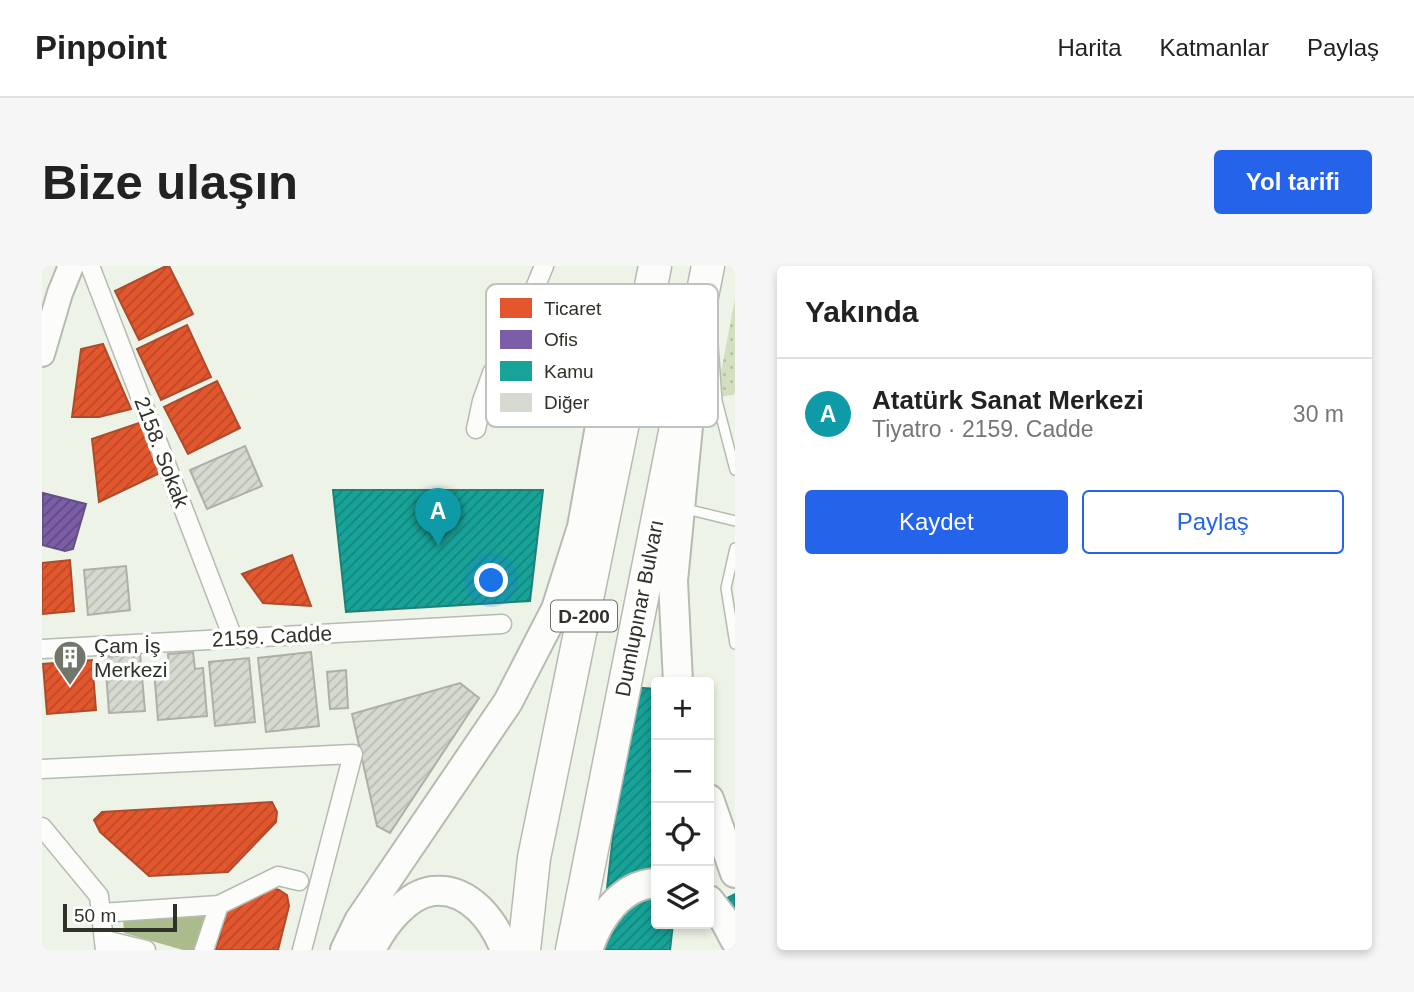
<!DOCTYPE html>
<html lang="tr">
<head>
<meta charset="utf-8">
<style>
  body { margin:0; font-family:Helvetica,sans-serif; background:#f6f6f6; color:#222 }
  .controls { position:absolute; right:21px; bottom:21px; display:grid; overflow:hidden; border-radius:7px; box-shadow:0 4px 10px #0003 }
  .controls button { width:63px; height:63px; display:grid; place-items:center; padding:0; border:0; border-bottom:2px solid #e0e0e0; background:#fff; color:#222; font:35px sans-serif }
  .scale { position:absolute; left:21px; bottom:18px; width:114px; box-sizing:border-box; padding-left:7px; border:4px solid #2e3229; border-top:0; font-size:19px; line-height:24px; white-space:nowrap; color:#2e3229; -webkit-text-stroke:5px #fff; paint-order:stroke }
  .you { position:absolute; left:450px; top:315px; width:24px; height:24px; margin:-18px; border:5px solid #fff; border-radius:50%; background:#1a73e8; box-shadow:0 0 0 10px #1a73e833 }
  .badge { display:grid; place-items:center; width:46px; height:46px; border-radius:50%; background:#2563eb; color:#fff; font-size:23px; font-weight:700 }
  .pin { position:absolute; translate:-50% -58px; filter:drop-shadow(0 2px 4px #0008) }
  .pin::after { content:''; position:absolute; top:37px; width:24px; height:21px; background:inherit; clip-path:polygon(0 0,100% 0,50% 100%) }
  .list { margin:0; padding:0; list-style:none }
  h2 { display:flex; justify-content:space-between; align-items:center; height:91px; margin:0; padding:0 28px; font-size:30px }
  h2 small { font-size:23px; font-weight:400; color:#767676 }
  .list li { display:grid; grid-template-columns:46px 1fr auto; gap:21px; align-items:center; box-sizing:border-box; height:112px; padding:0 28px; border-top:2px solid #e0e0e0 }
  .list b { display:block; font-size:26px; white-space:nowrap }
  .list p { margin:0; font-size:23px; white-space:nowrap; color:#767676 }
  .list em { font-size:23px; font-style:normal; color:#767676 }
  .actions { display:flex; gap:14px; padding:21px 28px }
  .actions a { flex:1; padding:16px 0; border:2px solid #2563eb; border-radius:7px; text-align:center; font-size:24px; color:#2563eb }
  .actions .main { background:#2563eb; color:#fff }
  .icon { flex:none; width:38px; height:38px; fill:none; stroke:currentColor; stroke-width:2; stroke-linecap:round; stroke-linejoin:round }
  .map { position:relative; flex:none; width:693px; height:684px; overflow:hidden; border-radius:7px }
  header { display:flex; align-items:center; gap:42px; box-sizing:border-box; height:98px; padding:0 35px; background:#fff; border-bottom:2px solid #e0e0e0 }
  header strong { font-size:33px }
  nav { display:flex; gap:38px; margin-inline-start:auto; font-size:24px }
  .intro { display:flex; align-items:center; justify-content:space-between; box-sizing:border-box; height:168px; padding:0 42px }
  h1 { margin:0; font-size:49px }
  .button { padding:18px 32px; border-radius:7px; background:#2563eb; color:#fff; font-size:24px; font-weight:700 }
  main { display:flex; gap:42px; padding:0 42px }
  aside { flex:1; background:#fff; border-radius:7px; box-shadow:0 4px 10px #0003 }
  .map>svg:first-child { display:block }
</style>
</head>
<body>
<header>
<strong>Pinpoint</strong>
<nav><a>Harita</a><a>Katmanlar</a><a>Paylaş</a></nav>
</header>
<div class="intro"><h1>Bize ulaşın</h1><a class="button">Yol tarifi</a></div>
<main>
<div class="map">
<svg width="693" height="684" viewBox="0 0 693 684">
  <defs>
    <pattern id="grass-dots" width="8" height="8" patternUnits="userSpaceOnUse" patternTransform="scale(1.75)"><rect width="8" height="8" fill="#d3e0c0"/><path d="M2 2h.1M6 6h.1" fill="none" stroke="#b5c1a5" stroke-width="1.8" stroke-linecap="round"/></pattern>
    <pattern id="shops-hatch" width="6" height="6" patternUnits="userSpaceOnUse" patternTransform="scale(1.75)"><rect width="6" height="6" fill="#e4572e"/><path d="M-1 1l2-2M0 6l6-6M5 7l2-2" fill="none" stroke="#b94927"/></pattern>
    <pattern id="offices-hatch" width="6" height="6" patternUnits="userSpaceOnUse" patternTransform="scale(1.75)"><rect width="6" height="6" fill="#7b5ea7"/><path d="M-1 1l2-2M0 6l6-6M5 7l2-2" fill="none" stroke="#604a80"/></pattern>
    <pattern id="public-hatch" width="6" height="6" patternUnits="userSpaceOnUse" patternTransform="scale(1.75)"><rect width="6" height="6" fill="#17a398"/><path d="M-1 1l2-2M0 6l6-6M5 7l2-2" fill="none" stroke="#15857c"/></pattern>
    <pattern id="building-hatch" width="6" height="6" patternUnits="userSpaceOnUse" patternTransform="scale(1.75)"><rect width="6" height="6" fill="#d5d9cf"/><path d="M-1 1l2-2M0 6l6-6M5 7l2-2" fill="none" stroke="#b7bbb2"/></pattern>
  </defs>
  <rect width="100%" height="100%" fill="#edf3e6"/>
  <path fill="url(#grass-dots)" d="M 693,33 L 693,128 L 674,132 Z"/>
  <path fill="#aabc8c" d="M 165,650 L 153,684 L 141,684 L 82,667 L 81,652 Z"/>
  <g fill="url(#shops-hatch)" stroke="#ad4c2c" stroke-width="2">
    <path d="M 124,0 L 127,0 L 151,48 L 97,74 L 73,25 Z"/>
    <path d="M 145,59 L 169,111 L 119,134 L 95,83 Z"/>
    <path d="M 61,78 L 89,143 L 57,151 L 30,151 L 39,83 Z"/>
    <path d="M 175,115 L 198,162 L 146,188 L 122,141 Z"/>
    <path d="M 100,156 L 120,206 L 57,236 L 50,173 Z"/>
    <path d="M 250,289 L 269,340 L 221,337 L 200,308 Z"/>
    <path d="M 28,294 L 32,345 L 0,348 L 0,297 Z"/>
    <path d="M 50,394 L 54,444 L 5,448 L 1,398 Z"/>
    <path d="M 230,536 L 235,546 L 234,556 L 186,606 L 107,610 L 58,566 L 52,554 L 60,546 Z"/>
    <path d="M 223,620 L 237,624 L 245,629 L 247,640 L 236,684 L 174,684 L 185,643 Z"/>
  </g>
  <path fill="url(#offices-hatch)" stroke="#645181" stroke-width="2" d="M 1,227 L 44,238 L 31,283 L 23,285 L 0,279 Z"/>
  <g fill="url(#public-hatch)" stroke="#1e8177" stroke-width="2">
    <path d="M 291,224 L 501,224 L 488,335 L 304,346 Z"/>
    <path d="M 588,421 L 614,423 L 614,658 L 631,658 L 628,684 L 558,684 Z"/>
    <path d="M 693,628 L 693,645 L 663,660 L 643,658 L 667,658 L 667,641 Z"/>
  </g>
  <g fill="url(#building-hatch)" stroke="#acb0a7" stroke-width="2">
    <path d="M 203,180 L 220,220 L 165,243 L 148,204 Z"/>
    <path d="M 84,300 L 88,344 L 46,349 L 42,304 Z"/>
    <path d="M 151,386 L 153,403 L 161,402 L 165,450 L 116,454 L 112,404 L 127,403 L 126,388 Z"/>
    <path d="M 269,386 L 277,460 L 224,466 L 216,392 Z"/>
    <path d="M 98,388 L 103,445 L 67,447 L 63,391 Z"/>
    <path d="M 207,392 L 213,456 L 173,460 L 167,396 Z"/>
    <path d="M 304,404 L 306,442 L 288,443 L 285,406 Z"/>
    <path d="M 418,417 L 437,432 L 348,567 L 335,560 L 310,448 Z"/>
  </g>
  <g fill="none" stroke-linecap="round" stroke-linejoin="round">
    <defs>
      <g id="lane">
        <path d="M 669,51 L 675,135 L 693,204"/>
        <path d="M 640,242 L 693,255"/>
        <path d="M 693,282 L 684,322 L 693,378"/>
      </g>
      <g id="street">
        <path d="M 48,0 L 191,372"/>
        <path d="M 434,163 L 440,135 L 450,107 L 476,63 L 502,0"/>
        <path d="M 0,383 L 460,358"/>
        <path d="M 0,503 L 311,488 L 260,684"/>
        <path d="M 0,561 L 57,630 L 63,684"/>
        <path d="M 59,647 L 177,639 L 236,610 L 257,615"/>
        <path d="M 63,674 L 104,684"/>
        <path d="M 162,684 L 177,639"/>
      </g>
      <path id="secondary" d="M 0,88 L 18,27 L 29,0"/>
      <g id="primary">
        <path d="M 636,416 L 631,315 L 647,150"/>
        <path d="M 667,533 L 693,607"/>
        <path d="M 667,634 L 683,655 L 693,674"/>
        <path d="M 303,684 L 317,655 L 466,436 L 514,343 L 540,261 L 558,160 L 585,85"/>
        <path d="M 329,684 C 340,661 364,628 391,625 C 427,621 452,655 463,684"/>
        <path d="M 546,684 C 556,653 578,619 614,617"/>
      </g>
      <g id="highway">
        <path d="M 482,684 L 492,592 L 613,0"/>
        <path d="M 530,684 L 666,0"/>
      </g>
    </defs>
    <use href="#lane" stroke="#b6bab1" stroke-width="12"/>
    <use href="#street" stroke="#b6bab1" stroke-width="21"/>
    <use href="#secondary" stroke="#b6bab1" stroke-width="28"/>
    <use href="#primary" stroke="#b6bab1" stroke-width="32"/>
    <use href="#highway" stroke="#b6bab1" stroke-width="35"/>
    <use href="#lane" stroke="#fcfdfb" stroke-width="9"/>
    <use href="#street" stroke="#fcfdfb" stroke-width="18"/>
    <use href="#secondary" stroke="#fcfdfb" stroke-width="24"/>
    <use href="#primary" stroke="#fcfdfb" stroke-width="28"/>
    <use href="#highway" stroke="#fcfdfb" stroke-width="32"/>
  </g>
  <defs>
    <symbol id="building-pin" viewBox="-11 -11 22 30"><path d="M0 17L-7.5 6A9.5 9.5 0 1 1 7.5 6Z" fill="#71766b" stroke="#fff"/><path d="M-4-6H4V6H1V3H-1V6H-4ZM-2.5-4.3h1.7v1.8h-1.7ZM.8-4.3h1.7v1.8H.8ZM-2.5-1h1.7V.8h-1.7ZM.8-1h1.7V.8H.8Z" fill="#fff"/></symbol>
  </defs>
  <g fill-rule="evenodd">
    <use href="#building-pin" x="9" y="372" width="38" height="52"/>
  </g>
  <g text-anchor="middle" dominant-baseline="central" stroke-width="7" stroke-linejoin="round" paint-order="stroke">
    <rect fill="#fff" stroke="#6d7069" stroke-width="2" x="509" y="334.5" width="66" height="31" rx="5"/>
    <g font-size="19" font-weight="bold" fill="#2e3229">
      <text x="542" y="350">D-200</text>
    </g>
    <g font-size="21" fill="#2e3229" stroke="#fff">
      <text transform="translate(120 186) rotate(69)">2158. Sokak</text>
      <text transform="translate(597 342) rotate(-79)">Dumlupınar Bulvarı</text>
      <text transform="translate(230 370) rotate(-3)">2159. Cadde</text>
    </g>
    <g font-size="21" fill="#2e3229" stroke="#fff" text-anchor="start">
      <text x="52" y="379">Çam İş<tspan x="52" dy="24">Merkezi</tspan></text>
    </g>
  </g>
  <rect x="444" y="18" width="232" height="143" rx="10" fill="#fff" stroke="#c0c2bf" stroke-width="2"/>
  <rect x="458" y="32" width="32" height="20" fill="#e4572e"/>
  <rect x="458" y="64" width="32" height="19" fill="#7b5ea7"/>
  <rect x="458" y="95" width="32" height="20" fill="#17a398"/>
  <rect x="458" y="127" width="32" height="19" fill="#d5d9cf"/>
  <g font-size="19" fill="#2e3229">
    <text x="502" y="49">Ticaret</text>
    <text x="502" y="80">Ofis</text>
    <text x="502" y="112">Kamu</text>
    <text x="502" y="143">Diğer</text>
  </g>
</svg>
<div class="controls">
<button>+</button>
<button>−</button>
<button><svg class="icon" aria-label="locate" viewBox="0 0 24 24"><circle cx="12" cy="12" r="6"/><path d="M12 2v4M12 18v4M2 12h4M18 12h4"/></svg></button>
<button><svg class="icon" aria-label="layers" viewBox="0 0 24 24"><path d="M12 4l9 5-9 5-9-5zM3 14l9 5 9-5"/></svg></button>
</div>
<div class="scale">50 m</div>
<div class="you"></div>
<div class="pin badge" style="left:396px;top:280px;background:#0f9aa8">A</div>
</div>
<aside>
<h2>Yakında<small></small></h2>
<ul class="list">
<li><span class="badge" style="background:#0f9aa8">A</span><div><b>Atatürk Sanat Merkezi</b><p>Tiyatro · 2159. Cadde</p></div><em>30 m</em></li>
</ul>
<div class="actions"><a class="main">Kaydet</a><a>Paylaş</a></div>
</aside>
</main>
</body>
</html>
